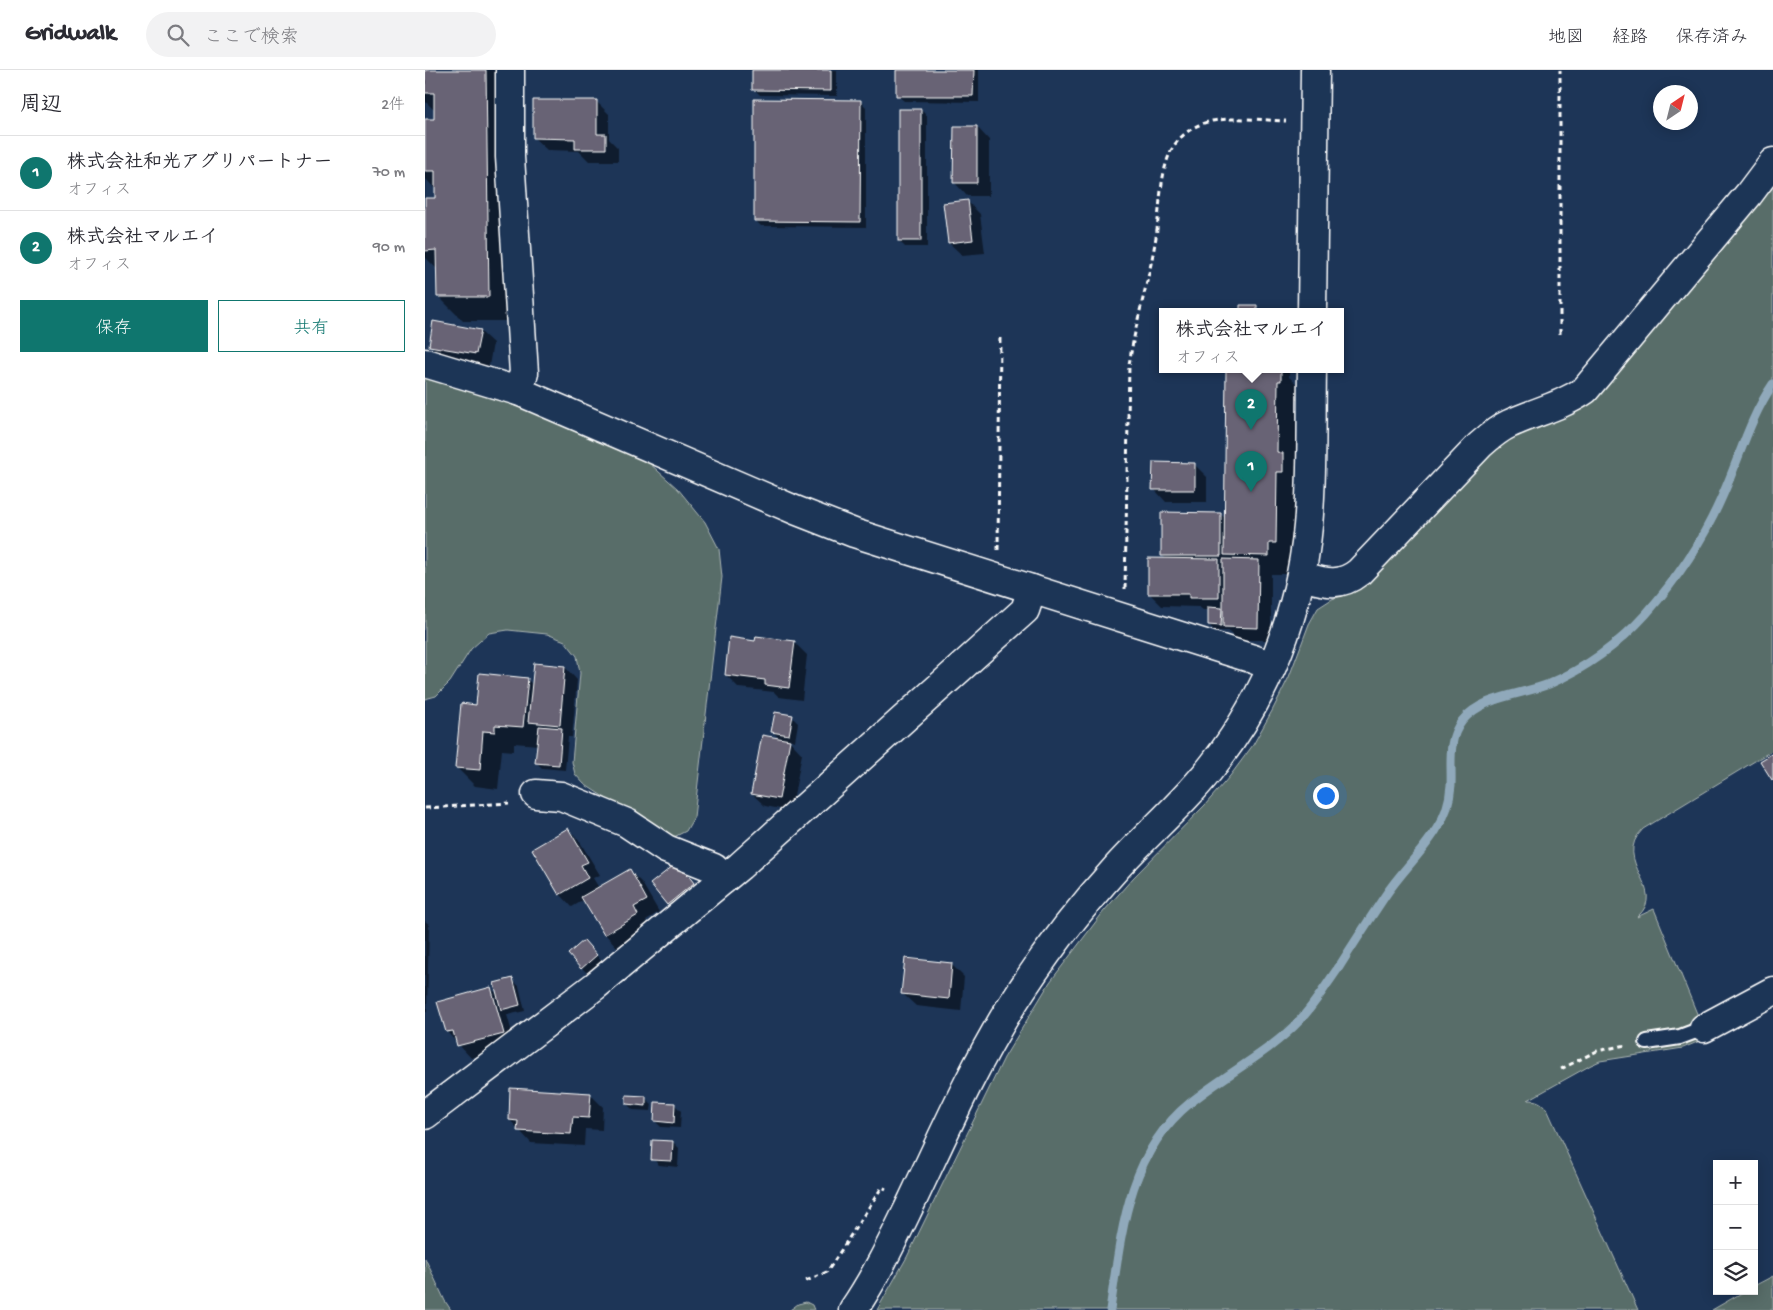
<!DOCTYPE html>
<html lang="ja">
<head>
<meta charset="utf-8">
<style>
  body { margin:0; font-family:"Gochi Hand","Klee One",sans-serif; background:#f2f2f3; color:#2b2b33 }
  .controls { position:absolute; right:15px; bottom:15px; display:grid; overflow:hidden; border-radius:0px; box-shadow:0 2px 12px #0003 }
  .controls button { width:45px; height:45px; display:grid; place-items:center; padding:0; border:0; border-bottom:1px solid #e1e1e2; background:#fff; color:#2b2b33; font:25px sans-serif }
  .compass { position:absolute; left:1228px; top:15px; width:45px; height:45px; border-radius:50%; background:#fff; box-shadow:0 2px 12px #0003; rotate:35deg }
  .you { position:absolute; left:900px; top:725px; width:18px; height:18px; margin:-12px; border:4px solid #fff; border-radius:50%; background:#1a73e8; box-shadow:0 0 0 8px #1a73e833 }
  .badge { display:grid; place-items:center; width:32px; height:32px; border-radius:50%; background:#0f766e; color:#fff; font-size:16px; font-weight:700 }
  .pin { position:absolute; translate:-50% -41px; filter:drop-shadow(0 1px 2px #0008) }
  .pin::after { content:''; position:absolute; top:26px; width:18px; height:15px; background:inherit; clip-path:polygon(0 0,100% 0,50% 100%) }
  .popup { position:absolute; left:734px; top:238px; width:185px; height:65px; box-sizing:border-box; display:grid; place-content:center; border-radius:0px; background:#fff; filter:drop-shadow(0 1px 4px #0005); font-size:16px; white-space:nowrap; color:#7c7c81 }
  .popup b { font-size:19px; color:#2b2b33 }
  .popup::after { content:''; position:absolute; left:50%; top:100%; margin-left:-10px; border:10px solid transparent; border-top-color:#fff }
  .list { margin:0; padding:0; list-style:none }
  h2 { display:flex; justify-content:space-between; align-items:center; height:65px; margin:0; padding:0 20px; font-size:21px }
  h2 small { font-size:16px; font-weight:400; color:#7c7c81 }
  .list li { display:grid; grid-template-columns:32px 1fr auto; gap:15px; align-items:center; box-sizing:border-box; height:75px; padding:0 20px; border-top:1px solid #e1e1e2 }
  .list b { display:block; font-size:19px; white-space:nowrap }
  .list p { margin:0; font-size:16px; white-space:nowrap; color:#7c7c81 }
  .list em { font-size:16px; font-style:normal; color:#7c7c81 }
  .actions { display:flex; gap:10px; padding:15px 20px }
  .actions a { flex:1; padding:11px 0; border:1px solid #0f766e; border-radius:0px; text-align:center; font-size:18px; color:#0f766e }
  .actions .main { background:#0f766e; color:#fff }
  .icon { flex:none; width:28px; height:28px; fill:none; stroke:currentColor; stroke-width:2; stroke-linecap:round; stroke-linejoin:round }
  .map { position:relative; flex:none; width:1348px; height:1240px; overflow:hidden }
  header { display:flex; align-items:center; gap:30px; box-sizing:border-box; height:70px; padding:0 25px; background:#fff; border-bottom:1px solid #e1e1e2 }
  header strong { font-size:24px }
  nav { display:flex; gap:28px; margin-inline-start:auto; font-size:18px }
  .search { width:350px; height:45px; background:#f2f2f3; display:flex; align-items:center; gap:12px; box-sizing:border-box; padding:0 18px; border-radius:28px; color:#7c7c81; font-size:19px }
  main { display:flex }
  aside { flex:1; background:#fff }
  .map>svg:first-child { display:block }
</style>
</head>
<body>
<header>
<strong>Gridwalk</strong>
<div class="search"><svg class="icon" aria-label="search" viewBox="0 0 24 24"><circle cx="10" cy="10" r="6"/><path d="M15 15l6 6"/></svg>ここで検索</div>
<nav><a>地図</a><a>経路</a><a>保存済み</a></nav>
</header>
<main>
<aside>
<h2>周辺<small>2件</small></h2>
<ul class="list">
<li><span class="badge">1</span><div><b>株式会社和光アグリパートナー</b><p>オフィス</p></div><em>70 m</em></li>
<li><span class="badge">2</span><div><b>株式会社マルエイ</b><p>オフィス</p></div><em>90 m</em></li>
</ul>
<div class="actions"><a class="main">保存</a><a>共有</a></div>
</aside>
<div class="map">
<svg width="1348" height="1240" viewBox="0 0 1348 1240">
  <rect width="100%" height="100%" fill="#1d3557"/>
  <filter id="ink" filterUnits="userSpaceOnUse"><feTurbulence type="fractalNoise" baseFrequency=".02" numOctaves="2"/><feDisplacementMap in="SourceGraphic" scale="10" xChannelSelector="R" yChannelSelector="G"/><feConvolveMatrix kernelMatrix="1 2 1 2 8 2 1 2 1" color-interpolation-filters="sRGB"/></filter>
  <g filter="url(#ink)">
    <g fill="#586d69" stroke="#acb6b4">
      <path d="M 1348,114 L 1348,680 L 1218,759 C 1185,792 1245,819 1212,847 L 1229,839 L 1282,968 L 1258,978 L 1175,991 L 1166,995 L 1103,1030 C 1112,1030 1116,1032 1122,1039 L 1213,1240 L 452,1240 L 482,1187 L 579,988 L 625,912 L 679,841 L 708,808 L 780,735 L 805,706 L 828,675 L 847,641 L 864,607 L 884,554 L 893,538 L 907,529 L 932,521 L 943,512 L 1064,385 C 1072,378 1080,371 1089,366 C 1110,356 1134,352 1154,340 C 1164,334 1173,326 1181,318 Z"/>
      <path d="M 0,302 L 90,329 L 223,392 L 253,419 L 280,452 L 294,479 L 297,507 L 269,747 L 261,761 L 249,767 L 234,763 L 159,714 L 150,704 L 147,692 L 155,603 L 152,586 L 140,571 L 122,564 L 83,560 L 64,563 L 46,579 L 25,612 L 11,626 L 0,629 Z"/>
      <path d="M 0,1188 L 20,1231 L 26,1240 L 0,1240 Z"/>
      <path d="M 1348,1206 L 1348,1240 L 1287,1240 L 1320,1221 L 1329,1221 L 1329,1216 Z"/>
      <path d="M 381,1232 L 387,1235 L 389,1240 L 365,1240 L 373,1234 Z"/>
    </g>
    <g fill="#0007">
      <path d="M 0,0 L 85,0 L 88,251 L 38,251 L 13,226 L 13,200 L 0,187 L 0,129 L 12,129 L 11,120 L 0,108 L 0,50 L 11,50 L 10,41 L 0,31 Z"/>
      <path d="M 329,0 L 412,0 L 412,26 L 335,25 L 329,19 Z"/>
      <path d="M 473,0 L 554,0 L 554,32 L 479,31 L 472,25 Z"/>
      <path d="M 435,31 L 441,37 L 441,157 L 336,156 L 330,150 Z"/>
      <path d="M 172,32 L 184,44 L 184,69 L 193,78 L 193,91 L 164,91 L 154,81 L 122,80 L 109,68 Z"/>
      <path d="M 496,40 L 502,46 L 502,177 L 480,177 L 474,171 Z"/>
      <path d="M 552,57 L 564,70 L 564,126 L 542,126 L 530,113 Z"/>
      <path d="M 542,131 L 555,144 L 560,183 L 537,185 L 524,173 Z"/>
      <path d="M 55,261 L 68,273 L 64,296 L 18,288 L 5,275 Z"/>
      <path d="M 802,299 L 864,299 L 864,307 L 875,317 L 875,330 L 871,330 L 871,397 L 876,403 L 876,421 L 871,420 L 870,491 L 863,492 L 862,504 L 846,504 L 846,570 L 812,570 L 803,561 L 790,561 L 784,555 L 784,540 L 778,540 L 774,537 L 737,536 L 724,523 L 742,490 L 737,485 L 795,444 L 801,449 Z"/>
      <path d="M 769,394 L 782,407 L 782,432 L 741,432 L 729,419 Z"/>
      <path d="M 331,572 L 369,572 L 382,585 L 377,630 L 354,627 L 349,622 L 314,618 L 301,605 Z"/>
      <path d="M 140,597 L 152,610 L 147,667 L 143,667 L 140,700 L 117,698 L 111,692 L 113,675 L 89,673 L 89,681 L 77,680 L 73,719 L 50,716 L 31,697 L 52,636 L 102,609 L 108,615 Z"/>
      <path d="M 367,647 L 373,653 L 370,671 L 363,669 L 377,684 L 366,741 L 340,736 L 327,724 L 355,669 L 348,662 Z"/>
      <path d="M 143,759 L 155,772 L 175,805 L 168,808 L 174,818 L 204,800 L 217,813 L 234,842 L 221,850 L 225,858 L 192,877 L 180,864 L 159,830 L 147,837 L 135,824 Z"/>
      <path d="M 258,800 L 274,819 L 249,840 L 227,815 Z"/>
      <path d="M 0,851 L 4,854 L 2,942 L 0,942 Z"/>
      <path d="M 165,877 L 177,892 L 163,904 L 157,898 Z"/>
      <path d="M 526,894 L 539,907 L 536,941 L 491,936 L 478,924 Z"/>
      <path d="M 87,910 L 94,916 L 100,941 L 82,945 L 91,976 L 46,988 L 22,962 L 66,918 L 74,926 Z"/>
      <path d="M 165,1024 L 178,1037 L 177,1060 L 160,1059 L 159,1076 L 106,1073 L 85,1050 Z"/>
      <path d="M 220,1028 L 227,1034 L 226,1041 L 208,1040 L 202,1034 Z"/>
      <path d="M 250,1035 L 256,1041 L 255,1058 L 236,1057 L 230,1051 Z"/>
      <path d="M 248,1072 L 254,1078 L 253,1097 L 234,1095 L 228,1089 Z"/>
    </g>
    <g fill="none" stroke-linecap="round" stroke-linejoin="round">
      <path stroke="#90a9bb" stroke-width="9" d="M 685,1240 C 696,1165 702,1084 765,1033 C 800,1004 843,984 875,950 C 890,934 901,915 914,897 C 929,873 944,850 960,826 C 975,803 996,784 1011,760 C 1020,747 1025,730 1026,715 C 1027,693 1022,670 1037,651 C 1057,626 1096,625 1124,614 C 1161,598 1194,574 1221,544 C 1251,510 1278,470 1296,429 C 1314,390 1324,349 1348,314"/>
    </g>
    <g fill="#686474" stroke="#fff">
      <path d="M 0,0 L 61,0 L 64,227 L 12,227 L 11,180 L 0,181 L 0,128 L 10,128 L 10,101 L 0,101 L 0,49 L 9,49 L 9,23 L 0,23 Z"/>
      <path d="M 327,0 L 406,0 L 406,21 L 327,20 Z"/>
      <path d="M 471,0 L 549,0 L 548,26 L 471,26 Z"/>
      <path d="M 329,29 L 436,30 L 435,152 L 329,151 Z"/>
      <path d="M 108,30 L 172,30 L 172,64 L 181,64 L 181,79 L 150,79 L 150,69 L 108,68 Z"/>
      <rect x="473" y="39" width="23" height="132"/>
      <path d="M 529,56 L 552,56 L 552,113 L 528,113 Z"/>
      <path d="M 543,130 L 548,170 L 523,173 L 518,133 Z"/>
      <path d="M 815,235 L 832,235 L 832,241 L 801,241 L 815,241 Z"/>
      <path d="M 8,251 L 56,260 L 51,284 L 4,276 Z"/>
      <path d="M 801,299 L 856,299 L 856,311 L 853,311 L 852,382 L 858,383 L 858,402 L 852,402 L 851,473 L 844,473 L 844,486 L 799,485 Z"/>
      <path d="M 728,392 L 770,393 L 770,420 L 727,420 Z"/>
      <path d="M 736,442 L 796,443 L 796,486 L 736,486 Z"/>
      <path d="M 723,488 L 794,489 L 794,528 L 764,528 L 764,524 L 723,524 Z"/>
      <path d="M 798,489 L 834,490 L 833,558 L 798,557 Z"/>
      <path d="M 783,537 L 797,538 L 796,556 L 783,555 Z"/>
      <path d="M 331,566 L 370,571 L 364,618 L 340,615 L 340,610 L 300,605 L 304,567 L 330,571 Z"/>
      <path d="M 109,593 L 140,596 L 135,655 L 103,652 Z"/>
      <path d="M 54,603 L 103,608 L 98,657 L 70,655 L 70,662 L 58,661 L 55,700 L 30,698 L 36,633 L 51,635 Z"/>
      <path d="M 350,642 L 368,645 L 364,665 L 346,662 Z"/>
      <path d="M 114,656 L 137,658 L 134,695 L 110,693 Z"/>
      <path d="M 337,665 L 365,670 L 354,729 L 326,724 Z"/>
      <path d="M 1348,683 L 1348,709 L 1347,710 L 1335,691 Z"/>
      <path d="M 143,758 L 163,792 L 156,795 L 163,808 L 134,825 L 107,779 Z"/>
      <path d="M 253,792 L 269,813 L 242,835 L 225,814 Z"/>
      <path d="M 205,799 L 222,830 L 209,837 L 213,845 L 179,865 L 156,827 Z"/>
      <path d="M 159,870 L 172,885 L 156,899 L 143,884 Z"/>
      <path d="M 480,888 L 527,893 L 524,929 L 476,924 Z"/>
      <path d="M 88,908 L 95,935 L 76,940 L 69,913 Z"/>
      <path d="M 66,917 L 79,964 L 32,976 L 28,961 L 21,962 L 12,932 Z"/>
      <path d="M 85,1018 L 166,1023 L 164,1048 L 148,1047 L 146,1064 L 92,1061 L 93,1051 L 84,1050 Z"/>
      <path d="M 201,1025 L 221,1026 L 221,1036 L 201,1034 Z"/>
      <path d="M 230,1032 L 250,1033 L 249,1053 L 229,1051 Z"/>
      <path d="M 227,1070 L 248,1071 L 247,1091 L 226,1090 Z"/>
    </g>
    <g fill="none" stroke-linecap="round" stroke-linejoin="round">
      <defs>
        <path id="lane" d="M 1222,972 L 1255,967 L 1279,958"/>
        <g id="street">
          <path d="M 85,0 L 85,87 L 99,303 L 93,321"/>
          <path d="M 0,293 L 93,321 L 370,440 L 429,463 L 825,588 L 847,596"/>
          <path d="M 876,506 C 899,512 914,518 934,502 L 1055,375 C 1064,367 1073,359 1084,354 C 1110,342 1137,336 1160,320 L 1324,124 L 1348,92"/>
          <path d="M 111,724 L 136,726 L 202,753 L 241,779 L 289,798 L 298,810"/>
          <path d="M 1279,958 L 1348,921"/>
          <path d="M 0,1045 L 170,916 L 315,796 L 600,540 L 607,519"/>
        </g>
        <g id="secondary">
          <path d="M 887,241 L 890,0"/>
          <path d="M 428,1240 C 452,1205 469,1168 487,1131 C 518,1066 547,999 585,938 C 617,887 653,840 693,796 C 725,761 761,731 789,694 C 843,625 875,542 883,456 C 888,404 886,351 887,299"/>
        </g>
      </defs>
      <use href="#lane" stroke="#fff" stroke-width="18"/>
      <use href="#street" stroke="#fff" stroke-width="31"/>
      <use href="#secondary" stroke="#fff" stroke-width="31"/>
      <g stroke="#fff" stroke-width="3" stroke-dasharray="5 4" stroke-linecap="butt">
        <path d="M 1135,264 L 1135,0"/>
        <path d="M 573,480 L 575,266"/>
        <path d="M 700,519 L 704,295 C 710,254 723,214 730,173 C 735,146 734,107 745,83 C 750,71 762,60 774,55 C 795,45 837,50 861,51"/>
        <path d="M 0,738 L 84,733"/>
        <path d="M 1136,999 L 1172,981 L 1201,975"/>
        <path d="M 381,1211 L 402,1202 L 457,1117 L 461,1119"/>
      </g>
      <use href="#lane" stroke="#1d3557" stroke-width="14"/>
      <use href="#street" stroke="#1d3557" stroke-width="28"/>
      <use href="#secondary" stroke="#1d3557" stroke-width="28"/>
    </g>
  </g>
</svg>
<div class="controls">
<button>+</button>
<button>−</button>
<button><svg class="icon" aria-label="layers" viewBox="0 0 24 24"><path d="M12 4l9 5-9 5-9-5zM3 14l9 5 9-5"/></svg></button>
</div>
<svg class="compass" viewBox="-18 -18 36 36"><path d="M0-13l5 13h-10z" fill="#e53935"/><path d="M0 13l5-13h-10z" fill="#7c7c81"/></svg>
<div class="you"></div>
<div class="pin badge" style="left:826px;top:422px">1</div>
<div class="pin badge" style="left:826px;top:360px">2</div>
<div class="popup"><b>株式会社マルエイ</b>オフィス</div>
</div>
</main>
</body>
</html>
